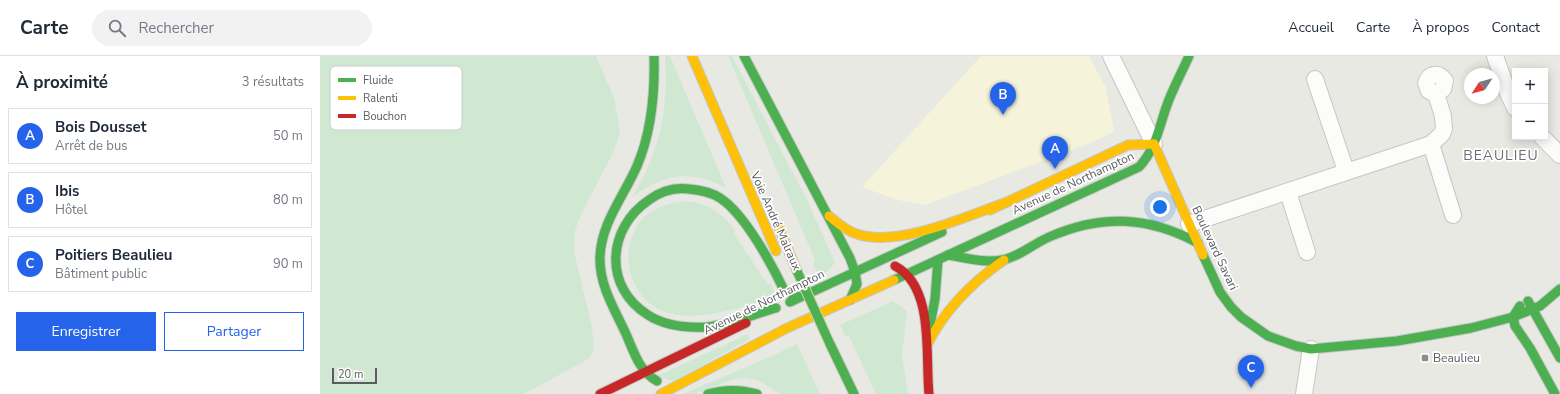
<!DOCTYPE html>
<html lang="fr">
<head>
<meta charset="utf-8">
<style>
  body { margin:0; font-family:"Nunito Sans",sans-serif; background:#f2f2f3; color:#1f2937 }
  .controls { position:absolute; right:12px; top:12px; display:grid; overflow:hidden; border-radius:0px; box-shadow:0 2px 10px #0003 }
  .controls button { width:36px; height:36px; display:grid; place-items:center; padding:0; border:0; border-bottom:1px solid #e0e1e3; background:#fff; color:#1f2937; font:20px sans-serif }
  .compass { position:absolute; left:1144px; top:12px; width:36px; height:36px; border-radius:50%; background:#fff; box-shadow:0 2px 10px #0003; rotate:234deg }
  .scale { position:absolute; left:12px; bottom:10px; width:45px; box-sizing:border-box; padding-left:4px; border:2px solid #595b61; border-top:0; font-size:11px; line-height:14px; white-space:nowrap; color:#595b61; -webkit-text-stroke:3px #fff; paint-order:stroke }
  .you { position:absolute; left:840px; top:151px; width:14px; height:14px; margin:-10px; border:3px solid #fff; border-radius:50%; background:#1a73e8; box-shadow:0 0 0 6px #1a73e833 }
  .badge { display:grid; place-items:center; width:26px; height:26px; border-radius:50%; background:#2563eb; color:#fff; font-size:13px; font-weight:700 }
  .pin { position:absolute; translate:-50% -33px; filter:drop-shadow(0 1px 2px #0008) }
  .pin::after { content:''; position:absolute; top:21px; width:14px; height:12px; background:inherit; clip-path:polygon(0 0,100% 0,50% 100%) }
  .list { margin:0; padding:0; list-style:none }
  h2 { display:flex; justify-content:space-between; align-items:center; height:52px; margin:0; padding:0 16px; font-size:17px }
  h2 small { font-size:13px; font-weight:400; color:#747a83 }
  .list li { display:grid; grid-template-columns:26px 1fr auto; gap:12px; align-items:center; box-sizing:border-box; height:56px; margin:0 8px 8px; padding:0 8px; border:1px solid #e0e1e3; border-radius:0px }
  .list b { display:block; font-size:15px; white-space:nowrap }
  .list p { margin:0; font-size:13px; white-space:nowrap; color:#747a83 }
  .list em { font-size:13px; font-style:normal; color:#747a83 }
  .actions { display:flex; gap:8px; padding:12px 16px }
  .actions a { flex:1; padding:9px 0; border:1px solid #2563eb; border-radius:0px; text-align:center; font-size:14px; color:#2563eb }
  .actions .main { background:#2563eb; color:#fff }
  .icon { flex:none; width:22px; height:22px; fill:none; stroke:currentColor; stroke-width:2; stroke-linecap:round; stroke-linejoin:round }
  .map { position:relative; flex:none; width:1240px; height:338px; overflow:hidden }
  header { display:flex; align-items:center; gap:24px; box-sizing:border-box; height:56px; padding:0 20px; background:#fff; border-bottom:1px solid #e0e1e3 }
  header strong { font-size:19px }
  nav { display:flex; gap:22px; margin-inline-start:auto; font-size:14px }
  .search { width:280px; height:36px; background:#f2f2f3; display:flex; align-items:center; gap:10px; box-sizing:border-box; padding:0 14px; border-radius:22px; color:#747a83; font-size:15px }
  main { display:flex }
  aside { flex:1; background:#fff }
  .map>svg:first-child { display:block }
</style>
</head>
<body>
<header>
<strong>Carte</strong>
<div class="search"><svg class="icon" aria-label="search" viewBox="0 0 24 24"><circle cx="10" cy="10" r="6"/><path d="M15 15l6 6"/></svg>Rechercher</div>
<nav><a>Accueil</a><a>Carte</a><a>À propos</a><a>Contact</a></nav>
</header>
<main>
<aside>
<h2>À proximité<small>3 résultats</small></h2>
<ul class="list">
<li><span class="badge">A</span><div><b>Bois Dousset</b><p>Arrêt de bus</p></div><em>50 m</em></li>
<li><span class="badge">B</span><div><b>Ibis</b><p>Hôtel</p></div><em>80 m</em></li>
<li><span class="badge">C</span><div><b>Poitiers Beaulieu</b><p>Bâtiment public</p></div><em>90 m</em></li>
</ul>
<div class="actions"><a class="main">Enregistrer</a><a>Partager</a></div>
</aside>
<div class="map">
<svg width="1240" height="338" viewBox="0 0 1240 338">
  <rect width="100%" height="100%" fill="#e9e9e3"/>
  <path fill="#f5f4da" d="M 661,0 L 769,0 L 786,32 L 794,76 L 765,89 L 605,149 L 578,144 L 542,131 Z"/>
  <g fill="#d0e7d2">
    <path d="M 0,0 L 276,0 L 294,42 L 300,77 L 293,97 L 261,158 L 255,175 L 254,195 L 272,272 L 274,294 L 268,303 L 204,338 L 0,338 Z"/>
    <path d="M 345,0 L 350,0 L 406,132 C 369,113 345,118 312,141 C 340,97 349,51 345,0 Z"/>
    <path d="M 408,0 L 412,0 L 488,146 L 515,207 L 500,222 L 493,208 L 495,204 Z"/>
    <path d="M 366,145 C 390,149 400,155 415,174 L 414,178 L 448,229 L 450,227 L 457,241 C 425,250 382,266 349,257 C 317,249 301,211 312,181 C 315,174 318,166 324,161 C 337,150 351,147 366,145 Z"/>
    <path d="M 573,245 L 587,255 L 582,300 L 588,338 L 556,338 L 529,280 L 526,281 L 520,269 Z"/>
    <path d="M 428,278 L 430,283 L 354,325 L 337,320 Z"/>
    <path d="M 477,288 L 500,338 L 461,338 L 439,325 L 424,322 L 414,323 L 375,338 L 363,338 C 401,321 440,306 477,288 Z"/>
  </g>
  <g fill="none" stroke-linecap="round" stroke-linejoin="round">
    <defs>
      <g id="street">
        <path d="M 791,0 L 834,88"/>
        <path d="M 1175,0 L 1188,37 L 1195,52"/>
        <path d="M 995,23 L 1026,115"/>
        <path d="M 1222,81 L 1240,99"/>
        <path d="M 1111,88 L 1122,78 L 1124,73 L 1123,60 L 1116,38 L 1123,33 L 1125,25 C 1119,16 1109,17 1106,27 L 1109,35 L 1116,38"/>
        <path d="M 968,136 L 987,196"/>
        <path d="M 869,168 L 1111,88 L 1133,159"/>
        <path d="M 984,338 L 991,293"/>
      </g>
      <g id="fast">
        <path d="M 334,0 C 335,38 332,75 317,110 C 304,140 281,167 280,201 C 279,229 295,254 306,278 C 314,296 319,315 337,325"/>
        <path d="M 424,0 L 530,202 L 535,216 L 537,228 L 530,244"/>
        <path d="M 628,199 C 646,202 664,207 682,204 C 699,201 713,188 729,181 C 781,158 828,160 878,187"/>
        <path d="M 883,199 L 900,236 L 911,251 L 921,261 L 948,280 L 976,290 L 991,293 L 1077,285 L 1151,272 L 1193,261 L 1220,250 L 1240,233"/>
        <path d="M 574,224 L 819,111 C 836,93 839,71 847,49 C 853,32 862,16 869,0"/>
        <path d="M 1208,245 L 1240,302"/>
        <path d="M 470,246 L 622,176"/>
        <path d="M 1200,250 L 1193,261 L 1195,270 L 1210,292 L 1235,338"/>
        <path d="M 456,252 C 434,258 409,269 386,271 C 366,272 345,270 328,259 C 283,231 287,172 329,144 C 341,135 354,131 369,133 C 380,134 391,136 400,142 C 425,158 452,209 465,236 L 476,239"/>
        <path d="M 610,269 L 615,243 L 618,204"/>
        <path d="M 510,288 L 534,338"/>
        <path d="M 388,338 C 405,333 420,333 437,338"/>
      </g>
      <g id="slow">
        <path d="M 372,0 L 456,195"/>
        <path d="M 834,88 L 883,199"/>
        <path d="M 670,154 L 808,89 L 834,88"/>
        <path d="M 509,160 C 518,167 526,175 537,178 C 578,192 647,160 687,146"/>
        <path d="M 459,172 L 477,215"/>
        <path d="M 607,289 C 625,253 651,227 684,204"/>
        <path d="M 341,338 L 467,272 L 574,224"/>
      </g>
      <g id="jam">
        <path d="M 575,210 C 615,231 605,300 609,338"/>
        <path d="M 280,338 L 426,267"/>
      </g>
    </defs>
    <use href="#street" stroke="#c5c5c5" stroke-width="18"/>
    <use href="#fast" stroke="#c6c6c6" stroke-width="11"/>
    <use href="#slow" stroke="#c6c6c6" stroke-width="11"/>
    <use href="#jam" stroke="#c6c6c6" stroke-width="11"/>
    <use href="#street" stroke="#fcfcfb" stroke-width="16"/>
    <use href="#fast" stroke="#4caf50" stroke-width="9"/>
    <use href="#slow" stroke="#ffc107" stroke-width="9"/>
    <use href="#jam" stroke="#c62828" stroke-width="9"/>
    <defs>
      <path id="fast-bridge" d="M 477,215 L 510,288"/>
    </defs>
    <use href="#fast-bridge" stroke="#d2d0b0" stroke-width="11" stroke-linecap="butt"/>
    <use href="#fast-bridge" stroke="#4caf50" stroke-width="9"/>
  </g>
  <rect fill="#8b8d8e" stroke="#fff" stroke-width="1.5" x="1101" y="298" width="8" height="8" rx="2"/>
  <g text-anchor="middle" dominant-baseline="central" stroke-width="3.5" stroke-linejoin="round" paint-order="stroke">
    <g font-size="12" fill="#595b61" stroke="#fff">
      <text transform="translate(753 127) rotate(-25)">Avenue de Northampton</text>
      <text transform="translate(456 165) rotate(66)">Voie André Malraux</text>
      <text transform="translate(895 192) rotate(65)">Boulevard Savari</text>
      <text transform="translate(444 246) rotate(-26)">Avenue de Northampton</text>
    </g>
    <g font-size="12" fill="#595b61" stroke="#fff" text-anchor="start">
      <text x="1113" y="302">Beaulieu</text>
    </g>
    <g font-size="14" letter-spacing="1" fill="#6a6d73" stroke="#fff">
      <text x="1181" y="99">BEAULIEU</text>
    </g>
  </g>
  <rect x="10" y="10" width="132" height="64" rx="6" fill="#fff" stroke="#cdced0" stroke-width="1"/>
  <rect x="18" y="22" width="18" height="4" fill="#4caf50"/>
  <rect x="18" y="40" width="18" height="4" fill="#ffc107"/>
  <rect x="18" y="58" width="18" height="4" fill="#c62828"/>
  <g font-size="11" fill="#595b61">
    <text x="43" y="28">Fluide</text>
    <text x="43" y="46">Ralenti</text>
    <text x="43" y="64">Bouchon</text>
  </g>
</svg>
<div class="controls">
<button>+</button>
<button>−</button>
</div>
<svg class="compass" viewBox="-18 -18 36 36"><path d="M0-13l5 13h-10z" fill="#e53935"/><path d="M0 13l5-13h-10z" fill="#747a83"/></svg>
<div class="scale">20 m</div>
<div class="you"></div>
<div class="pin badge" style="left:735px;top:113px">A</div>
<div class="pin badge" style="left:683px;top:59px">B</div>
<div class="pin badge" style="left:931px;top:332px">C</div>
</div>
</main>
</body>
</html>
